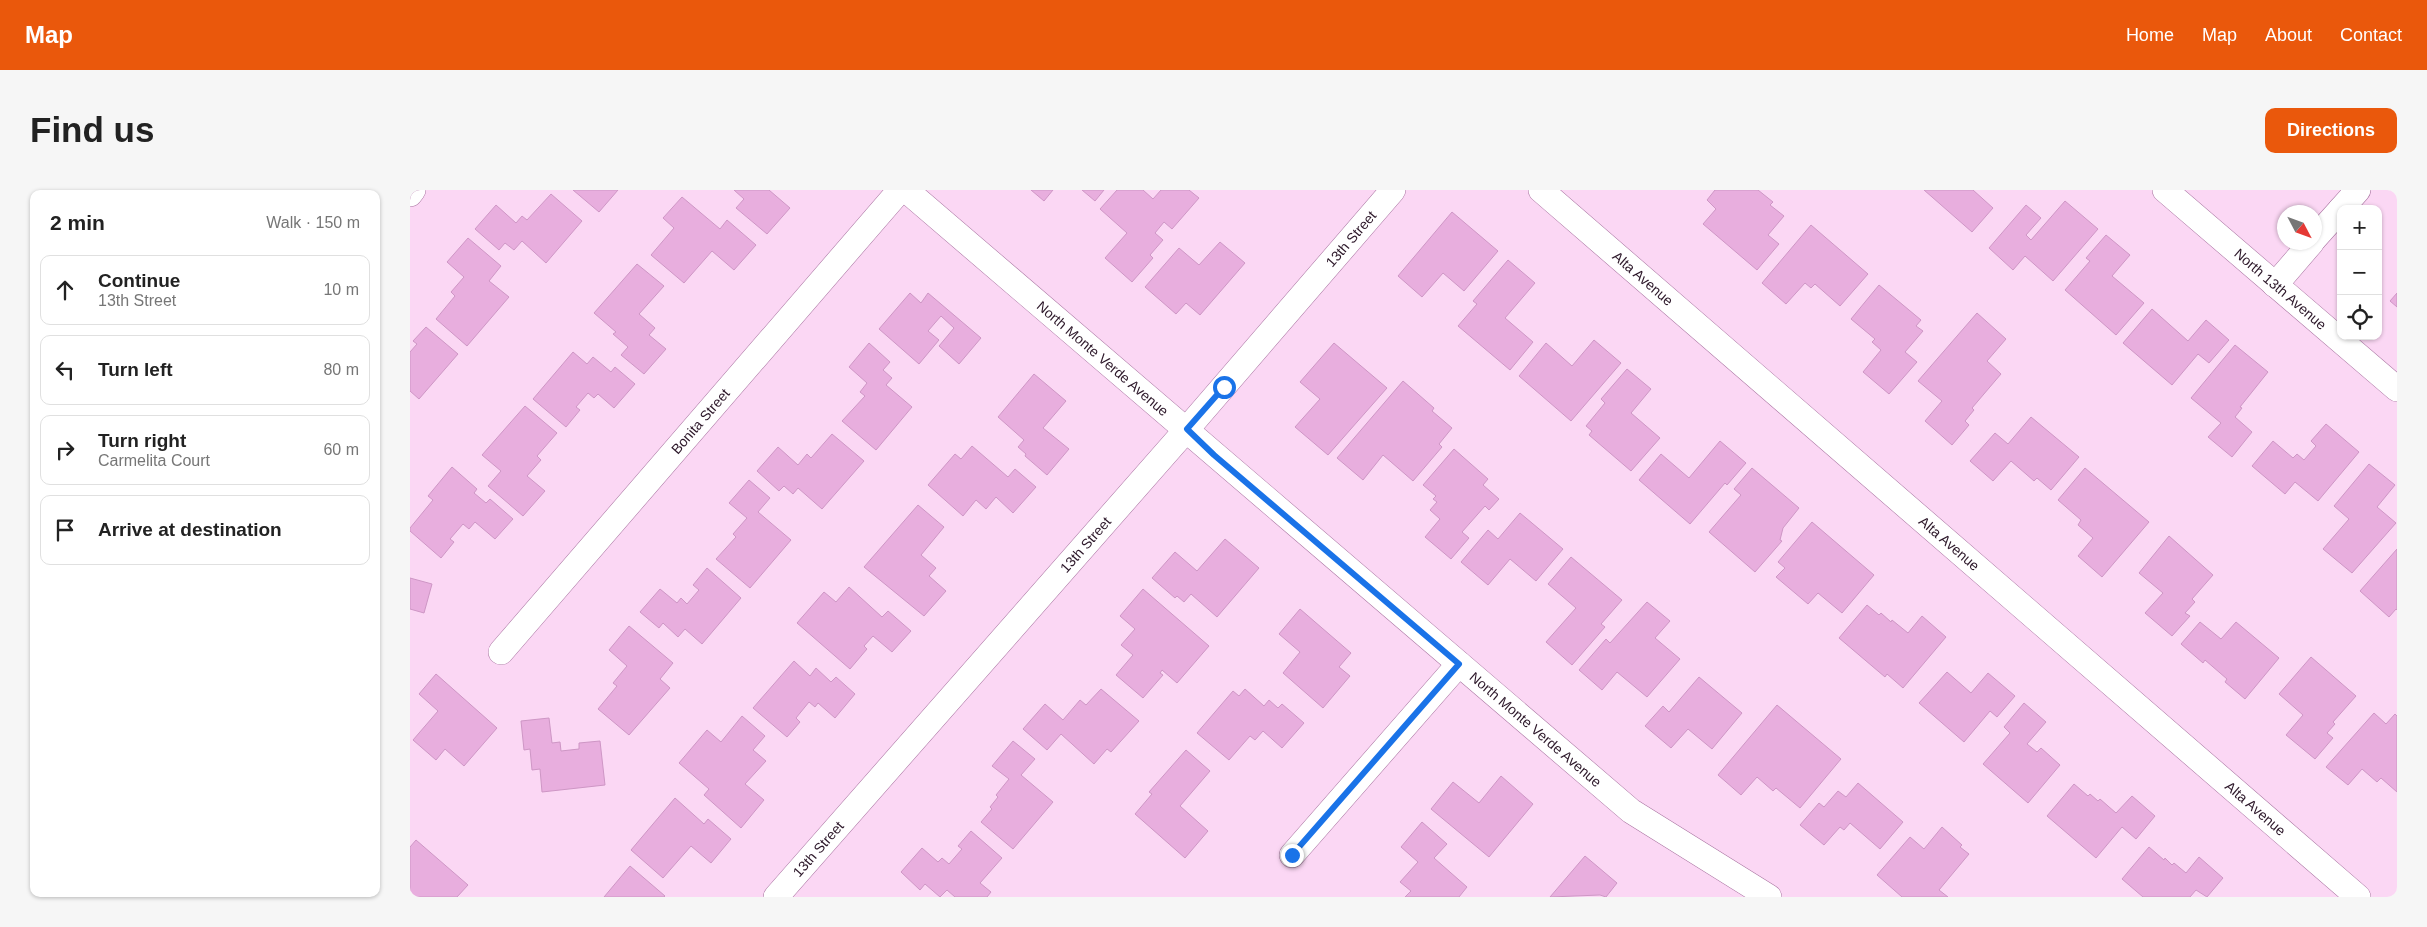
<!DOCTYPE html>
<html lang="en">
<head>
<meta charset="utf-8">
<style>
  body { margin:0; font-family:Arial,sans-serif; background:#f6f6f6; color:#222 }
  .controls { position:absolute; right:15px; top:15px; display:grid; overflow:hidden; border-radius:10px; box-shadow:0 1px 4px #0004 }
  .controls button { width:45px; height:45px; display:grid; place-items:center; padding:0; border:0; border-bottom:1px solid #e0e0e0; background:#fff; color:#222; font:25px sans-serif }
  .compass { position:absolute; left:1867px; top:15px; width:45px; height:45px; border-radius:50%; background:#fff; box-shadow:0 1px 4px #0004; rotate:131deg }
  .stop { position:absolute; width:15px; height:15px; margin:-11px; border:4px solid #1a73e8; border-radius:50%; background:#fff }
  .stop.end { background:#1a73e8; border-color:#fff; box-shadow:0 1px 5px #0008 }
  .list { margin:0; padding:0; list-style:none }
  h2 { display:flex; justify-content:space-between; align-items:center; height:65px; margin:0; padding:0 20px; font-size:21px }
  h2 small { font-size:16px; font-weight:400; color:#767676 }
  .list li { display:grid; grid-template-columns:32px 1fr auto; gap:15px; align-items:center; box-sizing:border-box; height:70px; margin:0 10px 10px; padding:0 10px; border:1px solid #e0e0e0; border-radius:10px }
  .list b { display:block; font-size:19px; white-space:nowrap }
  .list p { margin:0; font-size:16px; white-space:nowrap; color:#767676 }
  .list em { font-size:16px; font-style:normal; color:#767676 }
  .icon { flex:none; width:28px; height:28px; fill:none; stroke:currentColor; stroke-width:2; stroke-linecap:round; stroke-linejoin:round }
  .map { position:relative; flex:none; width:1987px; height:707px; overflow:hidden; border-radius:10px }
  header { display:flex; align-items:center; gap:30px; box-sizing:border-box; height:70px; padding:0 25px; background:#ea580c; color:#fff }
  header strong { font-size:24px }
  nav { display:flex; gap:28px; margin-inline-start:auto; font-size:18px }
  .intro { display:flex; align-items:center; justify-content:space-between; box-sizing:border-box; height:120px; padding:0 30px }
  h1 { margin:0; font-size:35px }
  .button { padding:12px 22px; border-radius:10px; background:#ea580c; color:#fff; font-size:18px; font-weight:700 }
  main { display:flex; gap:30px; padding:0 30px }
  aside { flex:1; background:#fff; border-radius:10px; box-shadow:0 1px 4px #0004 }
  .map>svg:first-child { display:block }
</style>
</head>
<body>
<header>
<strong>Map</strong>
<nav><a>Home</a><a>Map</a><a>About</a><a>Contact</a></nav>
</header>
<div class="intro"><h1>Find us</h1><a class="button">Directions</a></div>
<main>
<aside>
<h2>2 min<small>Walk · 150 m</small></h2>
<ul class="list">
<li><svg class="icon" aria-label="ahead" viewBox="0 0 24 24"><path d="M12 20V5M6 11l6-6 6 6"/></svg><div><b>Continue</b><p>13th Street</p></div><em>10 m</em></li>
<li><svg class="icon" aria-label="left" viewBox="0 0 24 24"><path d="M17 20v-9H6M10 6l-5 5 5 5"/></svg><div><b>Turn left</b></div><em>80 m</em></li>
<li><svg class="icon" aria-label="right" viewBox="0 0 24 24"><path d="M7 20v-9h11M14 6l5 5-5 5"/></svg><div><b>Turn right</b><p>Carmelita Court</p></div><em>60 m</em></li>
<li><svg class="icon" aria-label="arrive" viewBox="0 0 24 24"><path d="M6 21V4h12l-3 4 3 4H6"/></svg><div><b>Arrive at destination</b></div></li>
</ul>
</aside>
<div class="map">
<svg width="1987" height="707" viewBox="0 0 1987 707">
  <rect width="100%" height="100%" fill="#fbd7f4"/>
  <g fill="#e8aede" stroke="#ce96c5">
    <path d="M 163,0 L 208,0 L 189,22 Z"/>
    <path d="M 324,0 L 359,0 L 380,18 L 357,44 L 326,18 L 334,9 Z"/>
    <path d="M 621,0 L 643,0 L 634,11 Z"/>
    <path d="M 672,0 L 694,0 L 685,11 Z"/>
    <path d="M 707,0 L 733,0 L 743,9 L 751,0 L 779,0 L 789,8 L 762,39 L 754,32 L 745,43 L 753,50 L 740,65 L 743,68 L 722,92 L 695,68 L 717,43 L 690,19 Z"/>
    <path d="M 1305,0 L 1348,0 L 1363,12 L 1360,15 L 1374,26 L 1358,45 L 1369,54 L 1347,80 L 1293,34 L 1306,19 L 1297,10 Z"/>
    <path d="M 1514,0 L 1563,0 L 1583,18 L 1562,42 Z"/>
    <path d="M 141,4 L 172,31 L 136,73 L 112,51 L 104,60 L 95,53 L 89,60 L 65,39 L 86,15 L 106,33 L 112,26 L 117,30 Z"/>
    <path d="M 272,7 L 310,39 L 317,30 L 346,55 L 324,80 L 302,61 L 274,93 L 241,65 L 264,38 L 253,28 Z"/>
    <path d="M 1655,11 L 1688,39 L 1643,91 L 1615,66 L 1603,80 L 1579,58 L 1616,15 L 1631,28 L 1616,45 L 1621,50 Z"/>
    <path d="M 1042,22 L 1088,61 L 1054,101 L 1033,83 L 1012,107 L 988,86 Z"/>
    <path d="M 1401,35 L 1458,84 L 1430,116 L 1405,94 L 1401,98 L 1395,93 L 1376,114 L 1352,93 Z"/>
    <path d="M 1696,45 L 1720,65 L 1702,86 L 1734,113 L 1706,145 L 1655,100 L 1680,71 L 1676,68 Z"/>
    <path d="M 58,48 L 91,76 L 79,91 L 99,107 L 57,156 L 26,129 L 45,106 L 41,102 L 54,87 L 37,72 Z"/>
    <path d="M 810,52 L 835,73 L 790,125 L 776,113 L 766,124 L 735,97 L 769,58 L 789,75 Z"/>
    <path d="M 1098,70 L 1125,93 L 1095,128 L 1123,152 L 1100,180 L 1048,136 L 1067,114 L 1063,111 Z"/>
    <path d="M 227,74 L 254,96 L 229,124 L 245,138 L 239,145 L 256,159 L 234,184 L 211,165 L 218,157 L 203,144 L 206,142 L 184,123 Z"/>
    <path d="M 1469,95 L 1511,130 L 1506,136 L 1513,141 L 1495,162 L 1507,172 L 1479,204 L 1453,182 L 1471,160 L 1462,152 L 1465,149 L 1441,129 Z"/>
    <path d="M 500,103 L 511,113 L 518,103 L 571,148 L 549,174 L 529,156 L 544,138 L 531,126 L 518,141 L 529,150 L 509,174 L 469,139 Z"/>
    <path d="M 1987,103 L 1987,117 L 1980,111 Z"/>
    <path d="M 1742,119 L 1778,151 L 1796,130 L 1819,150 L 1799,173 L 1788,164 L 1762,195 L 1713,153 Z"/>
    <path d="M 1567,123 L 1596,149 L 1577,171 L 1591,184 L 1562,218 L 1564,220 L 1555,231 L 1559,235 L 1542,255 L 1515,231 L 1532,211 L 1508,191 Z"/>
    <path d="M 16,137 L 48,164 L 9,209 L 0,201 L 0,162 L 7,154 L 3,151 Z"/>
    <path d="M 1184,150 L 1211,173 L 1161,231 L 1109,186 L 1136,153 L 1162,176 Z"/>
    <path d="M 459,153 L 480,172 L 473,180 L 482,188 L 476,195 L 502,217 L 466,260 L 432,231 L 455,206 L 450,202 L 457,193 L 439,177 Z"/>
    <path d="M 924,153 L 977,198 L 918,265 L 885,237 L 910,209 L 890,192 Z"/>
    <path d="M 1825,155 L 1858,182 L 1830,217 L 1832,218 L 1825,227 L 1842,242 L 1822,267 L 1798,247 L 1811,233 L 1781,208 Z"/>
    <path d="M 163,162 L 177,174 L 183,167 L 201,182 L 205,177 L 225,194 L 204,218 L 188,204 L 184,208 L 178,203 L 166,217 L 170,220 L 156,237 L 123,209 Z"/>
    <path d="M 1217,179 L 1241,199 L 1221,223 L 1250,248 L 1221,281 L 1179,245 L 1182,241 L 1176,236 L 1195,213 L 1191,209 Z"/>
    <path d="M 624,184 L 656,211 L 633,238 L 659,259 L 637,285 L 615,266 L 616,264 L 608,257 L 614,250 L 588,227 Z"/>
    <path d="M 993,191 L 1024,218 L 1022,221 L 1042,238 L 1029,254 L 1032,257 L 1003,291 L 973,265 L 953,290 L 927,268 Z"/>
    <path d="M 115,216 L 147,243 L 127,266 L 131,270 L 117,286 L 135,301 L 113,326 L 78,296 L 91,281 L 72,265 Z"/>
    <path d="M 1621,227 L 1669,267 L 1641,300 L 1627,288 L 1624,291 L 1601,271 L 1583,291 L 1560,271 L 1585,243 L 1598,254 Z"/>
    <path d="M 1916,234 L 1949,262 L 1908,311 L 1885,292 L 1875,304 L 1842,276 L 1863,251 L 1883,268 L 1887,264 L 1894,270 L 1906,256 L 1901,251 Z"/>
    <path d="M 422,244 L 454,271 L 412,319 L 388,298 L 383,304 L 374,296 L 369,301 L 347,281 L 368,257 L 388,275 L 397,264 L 401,268 Z"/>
    <path d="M 1310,251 L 1336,273 L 1317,295 L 1315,293 L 1280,334 L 1229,290 L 1251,264 L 1279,288 Z"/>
    <path d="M 562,256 L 598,287 L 605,279 L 626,297 L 603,323 L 586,307 L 576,319 L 566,310 L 553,326 L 518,295 L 545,264 L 551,269 Z"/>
    <path d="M 1044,259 L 1078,289 L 1073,295 L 1089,309 L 1079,320 L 1075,316 L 1052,342 L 1059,348 L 1041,369 L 1015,347 L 1030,329 L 1020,320 L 1027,312 L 1023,309 L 1026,306 L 1013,295 Z"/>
    <path d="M 1959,274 L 1985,295 L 1967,317 L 1986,333 L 1942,383 L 1913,359 L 1939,329 L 1924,316 Z"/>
    <path d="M 42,277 L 67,299 L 64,303 L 76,313 L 80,309 L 103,329 L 85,349 L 65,332 L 59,339 L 53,334 L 40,349 L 44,352 L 31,368 L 0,341 L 0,338 L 23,310 L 18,306 Z"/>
    <path d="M 1342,278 L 1389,318 L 1373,338 L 1370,350 L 1372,351 L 1345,382 L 1299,342 L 1331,305 L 1324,299 Z"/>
    <path d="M 1675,278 L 1739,332 L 1692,387 L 1668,366 L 1683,348 L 1668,335 L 1671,330 L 1648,310 Z"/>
    <path d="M 339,290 L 360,308 L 348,322 L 381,350 L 340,398 L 306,369 L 326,347 L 323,344 L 337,328 L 319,313 Z"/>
    <path d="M 508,315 L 534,337 L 511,365 L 526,378 L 519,386 L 536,401 L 514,426 L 454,377 Z"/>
    <path d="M 1110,323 L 1153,359 L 1126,391 L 1100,369 L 1078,395 L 1051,372 L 1078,340 L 1088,349 Z"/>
    <path d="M 1402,332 L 1464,385 L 1432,423 L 1408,403 L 1398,414 L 1366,387 L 1375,378 L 1368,372 Z"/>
    <path d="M 1759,346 L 1803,385 L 1782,409 L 1785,412 L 1775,423 L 1780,426 L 1762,446 L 1735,423 L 1753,403 L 1729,383 Z"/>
    <path d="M 815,349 L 849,378 L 807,427 L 781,404 L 774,412 L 767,406 L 765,408 L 742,388 L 765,362 L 787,381 Z"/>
    <path d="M 1987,359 L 1987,420 L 1986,419 L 1979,427 L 1950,401 Z"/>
    <path d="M 1161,367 L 1212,410 L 1191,434 L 1195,437 L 1162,475 L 1136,452 L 1166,418 L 1138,394 Z"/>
    <path d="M 297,378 L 331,408 L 292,454 L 275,439 L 268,447 L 253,433 L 249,438 L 230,422 L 250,399 L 267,413 L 271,408 L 277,414 L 289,400 L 283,395 Z"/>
    <path d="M 0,388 L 22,394 L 14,423 L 0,419 Z"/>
    <path d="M 439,397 L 472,427 L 478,421 L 501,441 L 482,462 L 463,446 L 454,456 L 457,459 L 440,479 L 387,433 L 414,402 L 426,412 Z"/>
    <path d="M 733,399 L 799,456 L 767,493 L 752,480 L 750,483 L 753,485 L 733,508 L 706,485 L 723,465 L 711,455 L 725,439 L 710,426 Z"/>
    <path d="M 1237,412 L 1260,431 L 1245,448 L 1270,469 L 1237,507 L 1207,482 L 1192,500 L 1169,480 L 1196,449 L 1200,453 Z"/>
    <path d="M 1457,415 L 1469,425 L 1471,423 L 1481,432 L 1482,430 L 1498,443 L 1512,426 L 1536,447 L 1493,498 L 1477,484 L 1475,487 L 1429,448 Z"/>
    <path d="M 890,419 L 941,463 L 929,477 L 940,486 L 913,518 L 873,483 L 890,462 L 869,444 Z"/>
    <path d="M 1790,432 L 1811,449 L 1826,432 L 1869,468 L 1835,509 L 1815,492 L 1817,489 L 1795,470 L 1793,473 L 1771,454 Z"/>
    <path d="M 219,436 L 263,473 L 250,489 L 260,498 L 219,545 L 188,519 L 207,496 L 203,493 L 217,476 L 199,460 Z"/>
    <path d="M 1901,467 L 1946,506 L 1923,532 L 1925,534 L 1917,543 L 1923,548 L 1905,569 L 1876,545 L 1893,525 L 1869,504 Z"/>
    <path d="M 384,471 L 400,486 L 406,478 L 421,492 L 426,487 L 445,504 L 425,528 L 408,513 L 405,517 L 399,512 L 386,528 L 390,532 L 377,547 L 343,518 Z"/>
    <path d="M 1537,482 L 1561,503 L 1578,483 L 1605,506 L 1587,527 L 1580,521 L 1554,552 L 1509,513 Z"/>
    <path d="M 26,484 L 87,538 L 54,576 L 35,559 L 26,570 L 3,550 L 28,521 L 9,504 Z"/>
    <path d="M 1289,487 L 1332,523 L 1302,559 L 1278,539 L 1261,558 L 1235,536 L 1253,516 L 1259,522 Z"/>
    <path d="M 691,499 L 729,531 L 701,562 L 697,559 L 684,574 L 651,544 L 637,560 L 613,539 L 635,514 L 653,530 L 670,510 L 676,515 Z"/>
    <path d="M 835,499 L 854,516 L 859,510 L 868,518 L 872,514 L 894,533 L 872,558 L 853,541 L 845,550 L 840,546 L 819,570 L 787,543 L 823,501 L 829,506 Z"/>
    <path d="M 1614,513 L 1636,532 L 1617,554 L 1627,562 L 1631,558 L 1650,575 L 1618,613 L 1573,574 L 1600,543 L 1594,537 Z"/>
    <path d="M 1367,515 L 1431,569 L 1390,618 L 1366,598 L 1363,601 L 1347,587 L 1331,605 L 1308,585 Z"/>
    <path d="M 1964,523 L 1976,534 L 1985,524 L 1987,526 L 1987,602 L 1971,588 L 1967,592 L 1952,579 L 1938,595 L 1916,577 Z"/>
    <path d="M 332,526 L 355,546 L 343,560 L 356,571 L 335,594 L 354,610 L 331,638 L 294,605 L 299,599 L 269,573 L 297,540 L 311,552 Z"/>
    <path d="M 139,528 L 142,553 L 150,552 L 151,561 L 169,559 L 169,553 L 190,551 L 195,595 L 132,602 L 130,579 L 122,580 L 120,559 L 114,560 L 111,531 Z"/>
    <path d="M 603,551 L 625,569 L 611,585 L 643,612 L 603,659 L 571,632 L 582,619 L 580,617 L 588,607 L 586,605 L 599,589 L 582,576 Z"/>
    <path d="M 776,560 L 800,581 L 770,616 L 798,641 L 775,668 L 725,624 L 742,604 L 739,602 Z"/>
    <path d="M 1091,586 L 1123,614 L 1079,667 L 1021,619 L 1043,592 L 1069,613 Z"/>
    <path d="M 1448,593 L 1493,632 L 1470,659 L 1440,633 L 1434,640 L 1430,637 L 1414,655 L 1390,635 L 1409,613 L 1414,617 L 1428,601 L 1436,607 Z"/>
    <path d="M 1664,594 L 1678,606 L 1680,604 L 1688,611 L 1690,609 L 1706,623 L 1722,606 L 1745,626 L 1726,649 L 1712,637 L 1686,668 L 1637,626 Z"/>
    <path d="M 265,608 L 294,634 L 298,629 L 321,649 L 301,673 L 281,656 L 253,688 L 221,660 Z"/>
    <path d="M 1012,632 L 1037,654 L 1024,668 L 1057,697 L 1049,707 L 995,707 L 1001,701 L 990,692 L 1008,672 L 991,657 Z"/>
    <path d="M 1532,637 L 1552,655 L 1550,657 L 1559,664 L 1529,700 L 1538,707 L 1492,707 L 1467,685 L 1500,647 L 1514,659 Z"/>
    <path d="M 561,641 L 592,668 L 570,693 L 581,702 L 577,707 L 545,707 L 537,700 L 530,707 L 515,694 L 510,700 L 491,682 L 512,658 L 528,672 L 532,668 L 539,674 L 552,659 L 548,656 Z"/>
    <path d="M 6,650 L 58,695 L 47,707 L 5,707 L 0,702 L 0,657 Z"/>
    <path d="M 1739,657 L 1754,670 L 1755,668 L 1762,675 L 1764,673 L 1776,683 L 1789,667 L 1813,688 L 1797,707 L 1786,700 L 1780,707 L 1733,707 L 1712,689 Z"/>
    <path d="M 1175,666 L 1207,693 L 1196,707 L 1190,705 L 1140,707 Z"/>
    <path d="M 220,676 L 255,706 L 254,707 L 194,707 Z"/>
  </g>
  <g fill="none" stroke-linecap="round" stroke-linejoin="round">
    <defs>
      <g id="minor">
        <path id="s1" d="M 496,0 L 1221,621 L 1359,707"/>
        <path id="s2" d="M 1131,0 L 1948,707"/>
        <path id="s3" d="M 1755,0 L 1987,199"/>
        <path d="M 0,4 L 3,0"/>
        <path d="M 1931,19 L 1948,0"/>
        <path d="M 1904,49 L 1931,19"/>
        <path d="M 1865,95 L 1902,52"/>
        <path id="s4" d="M 91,462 L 490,0"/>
        <path d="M 882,665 L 1049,474"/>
        <path id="s5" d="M 366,707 L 777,239 L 983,0"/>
      </g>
    </defs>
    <use href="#minor" stroke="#a974a1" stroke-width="26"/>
    <use href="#minor" stroke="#fff" stroke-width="25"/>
  </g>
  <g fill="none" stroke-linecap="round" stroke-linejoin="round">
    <path stroke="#1a73e8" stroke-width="6" d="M 814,197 L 777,239 L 804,265 L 1049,474 L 882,665"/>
  </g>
  <g text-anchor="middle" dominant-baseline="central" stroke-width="4" stroke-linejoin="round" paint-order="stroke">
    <g font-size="14" fill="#2c1729" stroke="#f9edf6">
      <text stroke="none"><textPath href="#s5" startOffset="874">13th Street</textPath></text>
      <text stroke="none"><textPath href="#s2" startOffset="135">Alta Avenue</textPath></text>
      <text stroke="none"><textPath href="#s3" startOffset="152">North 13th Avenue</textPath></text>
      <text stroke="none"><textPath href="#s1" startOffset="259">North Monte Verde Avenue</textPath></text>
      <text stroke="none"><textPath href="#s4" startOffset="305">Bonita Street</textPath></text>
      <text stroke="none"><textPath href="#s5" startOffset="469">13th Street</textPath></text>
      <text stroke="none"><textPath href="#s2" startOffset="540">Alta Avenue</textPath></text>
      <text stroke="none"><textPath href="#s1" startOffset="829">North Monte Verde Avenue</textPath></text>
      <text stroke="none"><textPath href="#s2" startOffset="945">Alta Avenue</textPath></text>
      <text stroke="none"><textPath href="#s5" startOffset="64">13th Street</textPath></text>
    </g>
  </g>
</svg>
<div class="controls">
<button>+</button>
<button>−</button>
<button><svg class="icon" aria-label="locate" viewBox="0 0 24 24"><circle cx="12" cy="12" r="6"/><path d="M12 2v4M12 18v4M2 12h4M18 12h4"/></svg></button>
</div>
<svg class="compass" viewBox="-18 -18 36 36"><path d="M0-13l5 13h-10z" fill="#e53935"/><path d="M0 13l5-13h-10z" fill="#767676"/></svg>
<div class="stop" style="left:814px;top:197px"></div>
<div class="stop end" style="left:882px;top:665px"></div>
</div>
</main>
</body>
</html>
